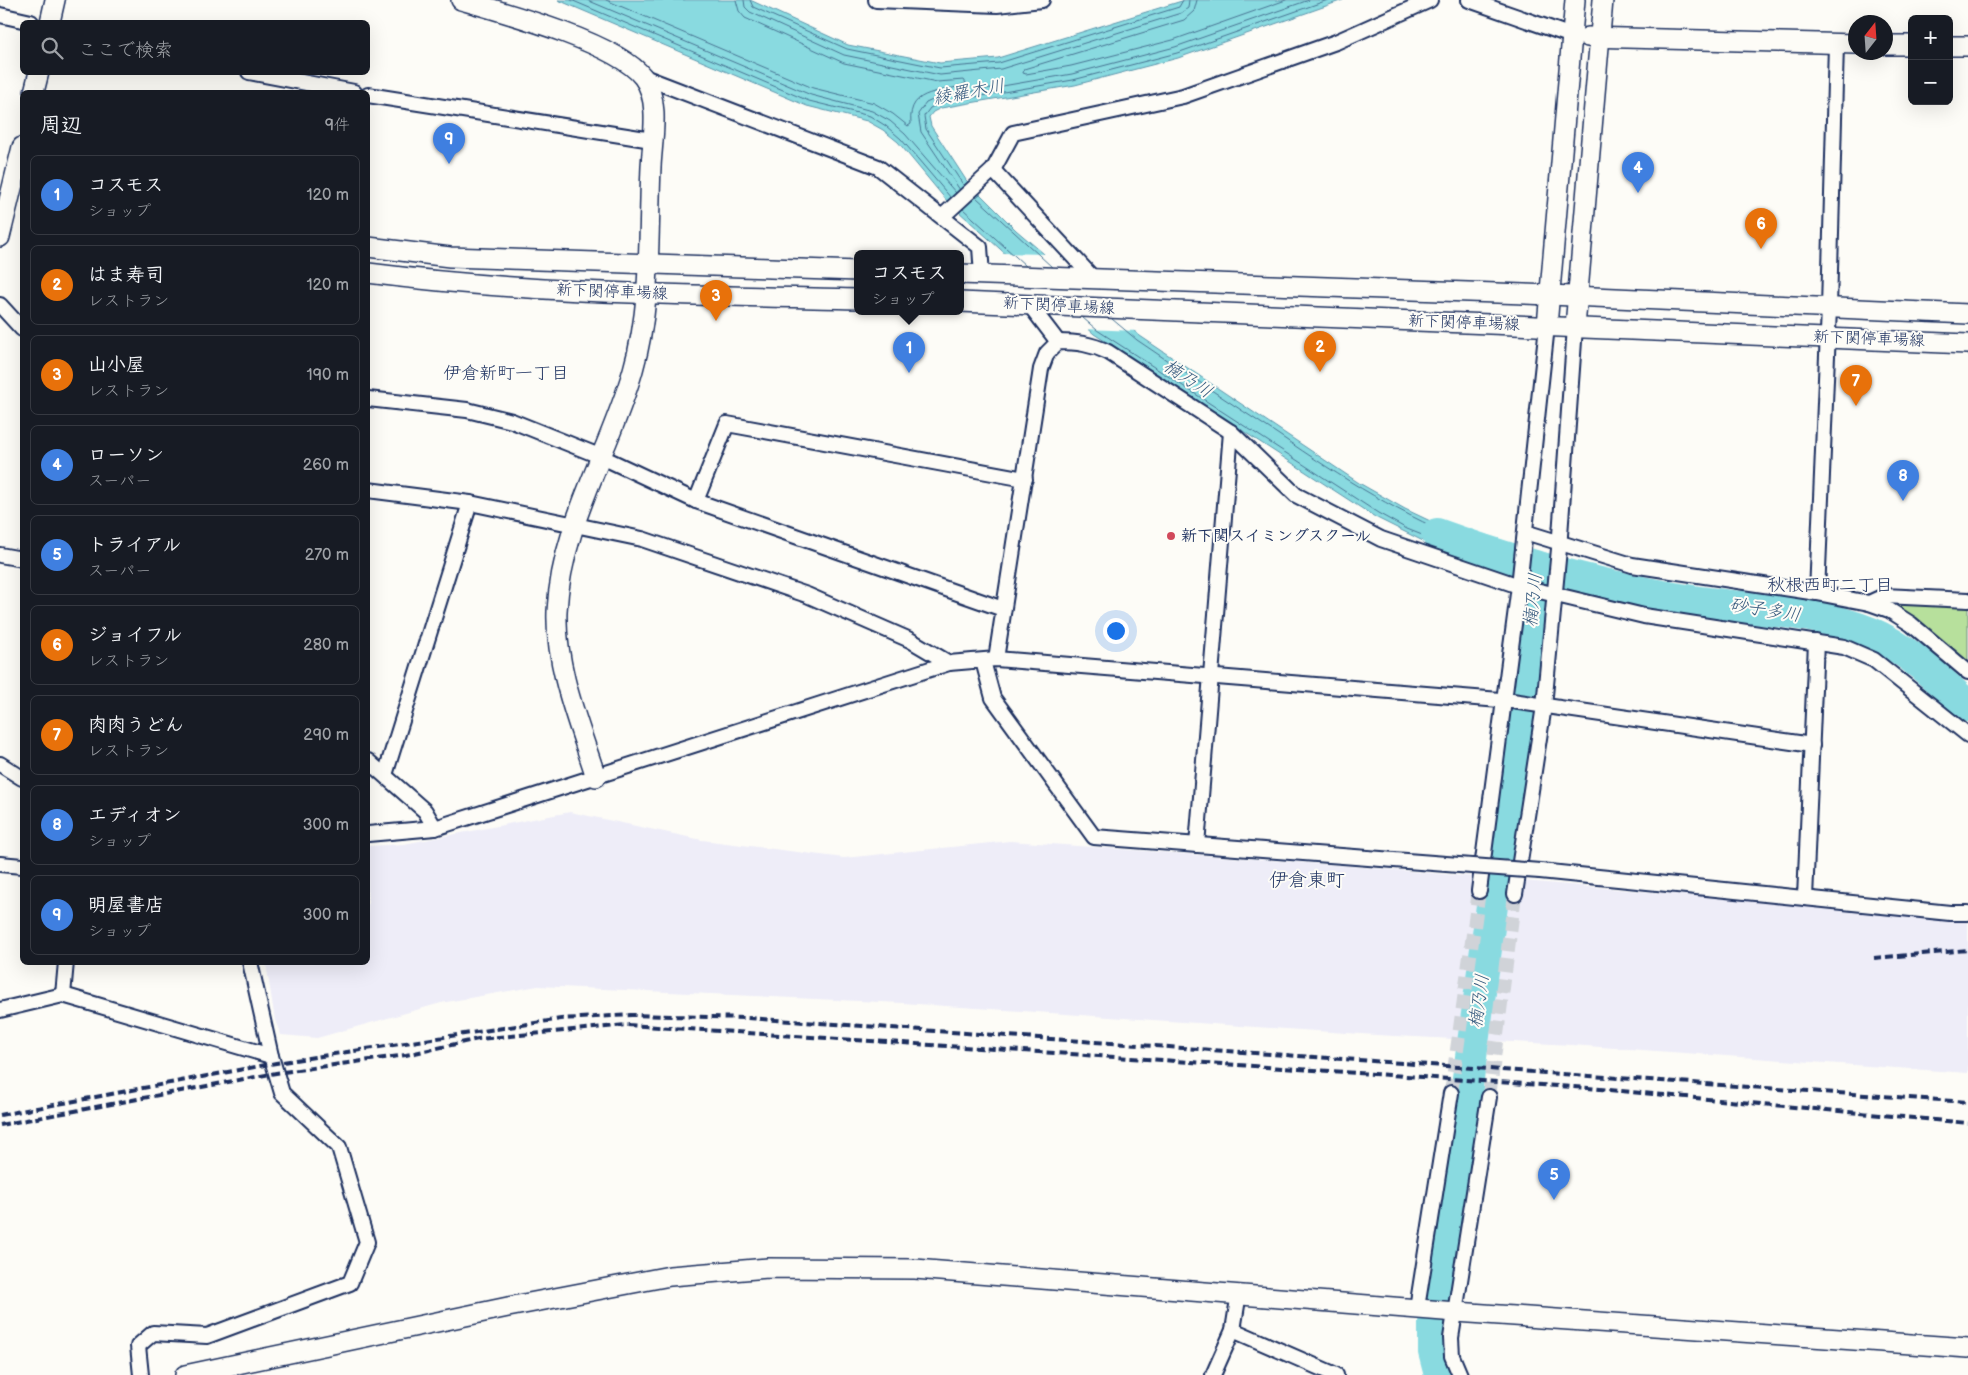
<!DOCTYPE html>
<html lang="ja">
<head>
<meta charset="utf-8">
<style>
  body { margin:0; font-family:"Balsamiq Sans","Klee One",sans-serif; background:#242831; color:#f1f3f6 }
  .controls { position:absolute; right:15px; top:15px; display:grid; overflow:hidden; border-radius:8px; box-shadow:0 5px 20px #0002 }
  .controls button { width:45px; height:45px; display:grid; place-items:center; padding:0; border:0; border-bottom:1px solid #363941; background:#171b24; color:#f1f3f6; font:25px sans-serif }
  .compass { position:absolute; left:1848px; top:15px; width:45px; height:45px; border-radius:50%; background:#171b24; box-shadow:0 5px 20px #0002; rotate:17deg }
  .you { position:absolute; left:1115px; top:630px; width:18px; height:18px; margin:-12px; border:4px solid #fff; border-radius:50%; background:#1a73e8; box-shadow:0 0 0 8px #1a73e833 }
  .badge { display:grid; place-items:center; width:32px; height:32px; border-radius:50%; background:#d1495b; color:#fff; font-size:16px; font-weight:700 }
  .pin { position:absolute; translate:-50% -41px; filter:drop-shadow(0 1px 2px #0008) }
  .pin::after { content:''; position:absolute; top:26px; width:18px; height:15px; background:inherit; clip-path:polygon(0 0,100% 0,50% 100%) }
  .popup { position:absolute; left:854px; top:250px; width:110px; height:65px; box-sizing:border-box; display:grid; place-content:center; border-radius:8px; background:#171b24; filter:drop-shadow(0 1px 4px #0005); font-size:16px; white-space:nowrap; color:#9ea1a6 }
  .popup b { font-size:19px; color:#f1f3f6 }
  .popup::after { content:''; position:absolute; left:50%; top:100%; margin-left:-10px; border:10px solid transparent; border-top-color:#171b24 }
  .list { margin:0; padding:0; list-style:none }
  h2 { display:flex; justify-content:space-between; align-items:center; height:65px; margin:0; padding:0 20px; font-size:21px }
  h2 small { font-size:16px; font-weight:400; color:#9ea1a6 }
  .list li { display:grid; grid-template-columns:32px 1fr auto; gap:15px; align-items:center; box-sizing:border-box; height:80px; margin:0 10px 10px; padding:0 10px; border:1px solid #363941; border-radius:8px }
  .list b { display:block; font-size:19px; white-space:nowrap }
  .list p { margin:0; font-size:16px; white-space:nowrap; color:#9ea1a6 }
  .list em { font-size:16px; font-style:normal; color:#9ea1a6 }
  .icon { flex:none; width:28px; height:28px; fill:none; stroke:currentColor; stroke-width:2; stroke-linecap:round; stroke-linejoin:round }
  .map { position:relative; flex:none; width:1968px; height:1375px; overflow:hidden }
  .search { position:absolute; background:#171b24; box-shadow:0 5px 20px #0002; left:20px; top:20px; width:350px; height:55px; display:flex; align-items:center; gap:12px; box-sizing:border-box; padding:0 18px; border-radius:8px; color:#9ea1a6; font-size:19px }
  .panel { position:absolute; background:#171b24; box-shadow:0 5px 20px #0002; left:20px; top:90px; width:350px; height:875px; border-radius:8px }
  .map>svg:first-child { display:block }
</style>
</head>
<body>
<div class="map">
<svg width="1968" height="1375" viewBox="0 0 1968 1375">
  <rect width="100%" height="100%" fill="#fdfcf7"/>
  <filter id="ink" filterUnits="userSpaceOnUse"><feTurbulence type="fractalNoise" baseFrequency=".02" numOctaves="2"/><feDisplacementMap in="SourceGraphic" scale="10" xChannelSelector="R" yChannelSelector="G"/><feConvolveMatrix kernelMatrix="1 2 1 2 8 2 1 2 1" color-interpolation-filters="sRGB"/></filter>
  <g filter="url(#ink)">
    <path fill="#eeedf8" d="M 570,812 L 702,840 L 844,858 L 1010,841 L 1349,866 L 1731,899 L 1949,921 L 1968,921 L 1968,1073 L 1572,1045 L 1376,1035 L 902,1003 L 538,986 L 441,1003 L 317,1038 L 281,1035 L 275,1020 L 266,963 L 368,962 L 368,846 L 404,844 Z"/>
    <path fill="#b7e09c" stroke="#69887d" d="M 1897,599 L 1968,602 L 1968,666 L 1894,606 Z"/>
    <path fill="#89dae0" stroke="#5d96ac" d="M 558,0 L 750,0 L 848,45 L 940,63 L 998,58 L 1185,0 L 1343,0 L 1178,58 L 1075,85 L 941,108 L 933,112 L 929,117 L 931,126 L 966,180 L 1016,230 L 1140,336 L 1359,483 L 1405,509 L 1445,528 L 1482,542 L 1475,561 L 1439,549 L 1375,517 L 1094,334 L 947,201 L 898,142 L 883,130 L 867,121 L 807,106 Z"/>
    <path fill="#fdfcf7" d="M 1001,253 L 1048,254 L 1138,331 L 1084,329 Z"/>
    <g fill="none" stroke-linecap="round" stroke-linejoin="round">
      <g stroke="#477392" stroke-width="1">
        <path d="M 571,0 L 809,101 L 870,116 L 886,126 L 901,139 L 951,198"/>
        <path d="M 587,0 L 811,95 L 872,111 L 890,121 L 905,134 L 956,193"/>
        <path d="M 606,0 L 813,88 L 874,103 L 893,114 L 908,126 L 911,124 C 907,85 946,95 966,83 L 964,80 L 937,82 L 844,63 L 745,18 L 739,11 L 736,0"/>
        <path d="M 744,0 L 745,7 L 750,12 L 844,55 L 940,75 L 1001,69 L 1181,13 L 1188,8 L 1189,0"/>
        <path d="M 750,0 L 753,7 L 847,49 L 940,68 L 999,63 L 1179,7 L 1183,0"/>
        <path d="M 1197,0 L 1194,11 L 1184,20 L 1024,69 L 1023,73 L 1026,74 L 1071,66 L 1173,40 L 1286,0"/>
        <path d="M 964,186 L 926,129 L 924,116 L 930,108 L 940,103 L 1073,80 L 1177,53 L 1328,0"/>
        <path d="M 960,190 L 921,132 L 918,114 L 926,103 L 939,97 L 1072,74 L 1175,47 L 1309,0"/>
        <path d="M 976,197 L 1052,267"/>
        <path d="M 963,209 L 1026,266"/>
        <path d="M 1083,318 L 1097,330 L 1378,513 L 1407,529 L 1470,554 L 1473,553 L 1474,544 C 1403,517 1342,478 1279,435 C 1232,404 1184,372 1137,340 L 1112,319"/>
      </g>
      <g stroke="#89dae0" stroke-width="32">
        <path d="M 1437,534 C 1520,564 1606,588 1693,601 C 1752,610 1816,610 1871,633 C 1909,649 1938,680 1968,706"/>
        <path d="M 1440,1375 L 1434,1352 L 1434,1324 L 1539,567"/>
      </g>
      <g stroke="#d0d3d8" stroke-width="14" stroke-dasharray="14 7" stroke-linecap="butt">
        <path d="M 1451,1093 L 1479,891"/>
        <path d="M 1489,1097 L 1515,894"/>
      </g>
      <defs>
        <g id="street">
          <path d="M 876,0 L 997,5 L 1042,0"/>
          <path d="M 1469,0 L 1572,36"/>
          <path d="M 0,15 L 31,22"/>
          <path d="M 249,72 L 354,92"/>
          <path d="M 644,77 L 878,167 L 980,247 L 982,275"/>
          <path d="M 368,95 L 652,140"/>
          <path d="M 993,170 L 1094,279"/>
          <path d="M 943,216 L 993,170 L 1013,133 L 1183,96 L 1336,42 L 1430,0"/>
          <path d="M 1029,304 L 1058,342"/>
          <path d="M 0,305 L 22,329"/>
          <path d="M 368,399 L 467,410 L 512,421 L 602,457 L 696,501 L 1003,609"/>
          <path d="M 368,490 L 470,503 L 642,539 L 807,595 L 910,640 L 949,663"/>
          <path d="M 696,501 L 727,424 L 1025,479"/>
          <path d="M 1525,532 L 1632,565 L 1817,593 L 1869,603 L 1889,610 L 1911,624 L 1968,672"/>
          <path d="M 0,555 L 22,559"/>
          <path d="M 1817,593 L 1829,308 L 1836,44"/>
          <path d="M 1869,603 L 1884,596 L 1968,600"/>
          <path d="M 996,659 L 1041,369 L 1047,353 L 1058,342 C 1077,342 1091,344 1108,352 L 1231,432 L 1296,495 L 1381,539 L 1519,586 L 1644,616 L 1844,647 L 1874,660 L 1968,735"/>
          <path d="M 983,661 L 993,698 L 1094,837 L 1472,866"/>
          <path d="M 368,761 L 425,811 L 435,828"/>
          <path d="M 0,764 L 22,778"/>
          <path d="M 385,775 L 470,503"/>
          <path d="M 368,834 L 435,828 L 949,663 L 996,659 L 1512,701 L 1812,745"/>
          <path d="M 1197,845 L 1231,432"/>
          <path d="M 0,864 L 22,866"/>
          <path d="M 1540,871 L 1950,913 L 1968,913"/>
          <path d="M 1479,891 L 1519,586 L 1547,326"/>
          <path d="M 1515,894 L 1544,706 L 1559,549 L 1575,327"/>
          <path d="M 1805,898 L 1816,642"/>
          <path d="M 63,995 L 66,962"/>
          <path d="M 0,1010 L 63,995 L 271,1056"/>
          <path d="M 1417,1308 L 1451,1093"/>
          <path d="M 1233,1330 L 1336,1375"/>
          <path d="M 141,1375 L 138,1346 L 153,1333 L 207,1336 L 350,1283 L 367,1242 L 339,1147 L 282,1093 L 271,1056 L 250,962"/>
          <path d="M 1213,1375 L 1233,1330 L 1239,1293"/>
          <path d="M 1460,1375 L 1452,1356 L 1451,1338 L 1489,1097"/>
        </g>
        <g id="secondary">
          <path d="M 461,0 C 503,12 617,43 643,77 C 661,100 652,141 651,167 C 648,234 652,305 633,370 C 610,451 561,525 557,611 C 555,668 579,724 596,777"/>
          <path d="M 50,22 L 55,0"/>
          <path d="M 1588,37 L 1856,44"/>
          <path d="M 1886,45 L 1912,45"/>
          <path d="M 1949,46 L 1968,46"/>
          <path d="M 34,92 L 39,72"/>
          <path d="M 0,237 L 22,147"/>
          <path d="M 368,247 L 450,257 L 858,271"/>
          <path d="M 368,273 C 530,294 694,295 858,299"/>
          <path d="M 960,274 L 1550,295 L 1968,314"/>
          <path d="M 960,302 L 1968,344"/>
          <path d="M 1547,326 L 1575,0"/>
          <path d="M 1575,327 L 1603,0"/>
          <path d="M 185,1375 L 508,1307 L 670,1276 L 768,1268 L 915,1269 L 1456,1312 L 1968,1348"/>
        </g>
      </defs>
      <use href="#street" stroke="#1b2f5e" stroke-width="18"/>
      <use href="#secondary" stroke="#1b2f5e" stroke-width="22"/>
      <use href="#street" stroke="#fdfcf7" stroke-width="14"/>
      <use href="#secondary" stroke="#fdfcf7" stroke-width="19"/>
      <g stroke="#1b2f5e" stroke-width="4" stroke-dasharray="8 4" stroke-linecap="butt">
        <path d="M 1874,958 L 1968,950"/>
        <path d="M 0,1115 L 276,1063 L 561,1019 L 631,1015 L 747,1018 L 1968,1102"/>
        <path d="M 0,1125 L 276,1073 L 406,1055 L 478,1039 L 627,1025 L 1588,1088 L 1968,1123"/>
      </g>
      <defs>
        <path id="street-bridge" d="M 1472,866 L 1540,871"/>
      </defs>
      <use href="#street-bridge" stroke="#1b2f5e" stroke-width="18" stroke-linecap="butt"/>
      <use href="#street-bridge" stroke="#fdfcf7" stroke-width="14"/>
    </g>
  </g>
  <circle fill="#d1495b" stroke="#fdfcf7" stroke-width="2" cx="1171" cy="536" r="5"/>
  <g text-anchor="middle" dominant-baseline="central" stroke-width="4" stroke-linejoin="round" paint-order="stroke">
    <g font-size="16" fill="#1b2f5e" stroke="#fdfcf7">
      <text transform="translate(612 292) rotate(2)">新下関停車場線</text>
      <text transform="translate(1059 306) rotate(3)">新下関停車場線</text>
      <text transform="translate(1464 323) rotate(2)">新下関停車場線</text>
      <text transform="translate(1869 339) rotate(2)">新下関停車場線</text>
    </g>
    <g font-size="16" font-weight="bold" fill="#1b2f5e" stroke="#fdfcf7" text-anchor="start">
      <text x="1181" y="536">新下関スイミングスクール</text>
    </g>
    <g font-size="18" font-style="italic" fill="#365a7e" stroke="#fdfcf7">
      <text transform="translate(969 92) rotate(-10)">綾羅木川</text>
      <text transform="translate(1188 379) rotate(34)">楠乃川</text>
      <text transform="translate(1533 600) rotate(-84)">楠乃川</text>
      <text transform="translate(1765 610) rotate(9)">砂子多川</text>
      <text transform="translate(1479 1001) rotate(-82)">楠乃川</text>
    </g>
    <g font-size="18" fill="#1b2f5e" stroke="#fdfcf7">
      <text x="506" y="373">伊倉新町一丁目</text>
      <text x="1830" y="585">秋根西町二丁目</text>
    </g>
    <g font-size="19" fill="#1b2f5e" stroke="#fdfcf7">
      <text x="1307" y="880">伊倉東町</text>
    </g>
  </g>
</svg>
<div class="controls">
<button>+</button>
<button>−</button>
</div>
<svg class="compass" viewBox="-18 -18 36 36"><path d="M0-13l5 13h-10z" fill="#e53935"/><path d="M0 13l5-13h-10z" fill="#9ea1a6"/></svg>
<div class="you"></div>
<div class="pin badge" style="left:909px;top:373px;background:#3f7fe0">1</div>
<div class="popup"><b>コスモス</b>ショップ</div>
<div class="pin badge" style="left:1320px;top:372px;background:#e8710a">2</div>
<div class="pin badge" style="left:716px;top:321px;background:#e8710a">3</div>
<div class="pin badge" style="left:1638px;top:193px;background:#3f7fe0">4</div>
<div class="pin badge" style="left:1554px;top:1200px;background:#3f7fe0">5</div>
<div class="pin badge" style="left:1761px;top:249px;background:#e8710a">6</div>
<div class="pin badge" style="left:1856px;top:406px;background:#e8710a">7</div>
<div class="pin badge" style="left:1903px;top:501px;background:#3f7fe0">8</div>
<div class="pin badge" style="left:449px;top:164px;background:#3f7fe0">9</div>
<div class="search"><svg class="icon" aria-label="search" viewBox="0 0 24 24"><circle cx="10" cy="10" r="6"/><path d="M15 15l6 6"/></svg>ここで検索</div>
<section class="panel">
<h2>周辺<small>9件</small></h2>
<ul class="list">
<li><span class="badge" style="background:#3f7fe0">1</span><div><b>コスモス</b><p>ショップ</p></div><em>120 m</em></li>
<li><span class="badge" style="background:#e8710a">2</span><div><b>はま寿司</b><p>レストラン</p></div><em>120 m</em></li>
<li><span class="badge" style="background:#e8710a">3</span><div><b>山小屋</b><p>レストラン</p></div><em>190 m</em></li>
<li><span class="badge" style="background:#3f7fe0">4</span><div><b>ローソン</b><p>スーパー</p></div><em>260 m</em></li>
<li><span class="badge" style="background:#3f7fe0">5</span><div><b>トライアル</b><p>スーパー</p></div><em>270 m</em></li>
<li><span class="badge" style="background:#e8710a">6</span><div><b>ジョイフル</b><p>レストラン</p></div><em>280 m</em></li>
<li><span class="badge" style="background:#e8710a">7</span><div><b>肉肉うどん</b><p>レストラン</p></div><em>290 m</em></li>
<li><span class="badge" style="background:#3f7fe0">8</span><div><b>エディオン</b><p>ショップ</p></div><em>300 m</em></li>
<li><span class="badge" style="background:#3f7fe0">9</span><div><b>明屋書店</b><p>ショップ</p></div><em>300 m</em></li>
</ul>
</section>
</div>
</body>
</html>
